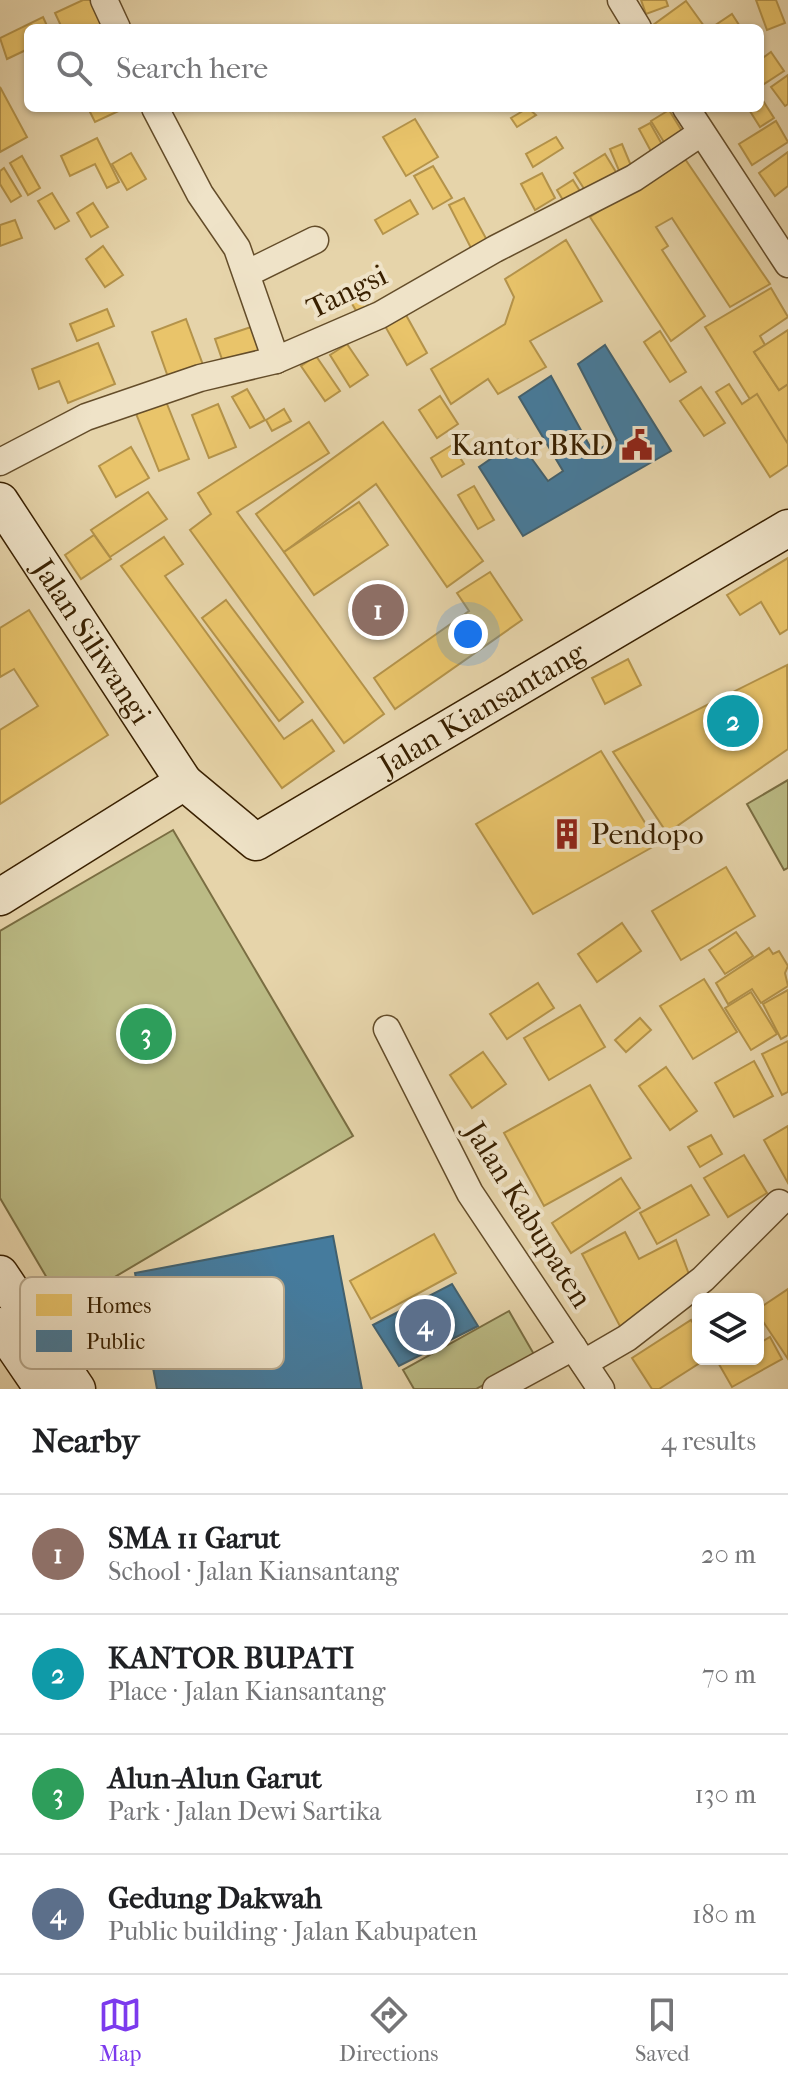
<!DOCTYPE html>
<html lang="en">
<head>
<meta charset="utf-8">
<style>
  body { margin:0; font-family:"IM FELL French Canon",serif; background:#f2f2f2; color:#202124 }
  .controls { position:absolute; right:24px; bottom:24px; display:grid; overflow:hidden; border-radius:12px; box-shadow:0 2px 6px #0004 }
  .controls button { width:72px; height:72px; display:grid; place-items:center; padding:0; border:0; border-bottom:2px solid #e0e0e0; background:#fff; color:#202124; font:40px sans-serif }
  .you { position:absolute; left:468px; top:634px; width:28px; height:28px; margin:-20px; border:6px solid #fff; border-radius:50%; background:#1a73e8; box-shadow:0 0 0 12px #1a73e833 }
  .badge { display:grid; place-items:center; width:52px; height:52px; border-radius:50%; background:#7c3aed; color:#fff; font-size:26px; font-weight:700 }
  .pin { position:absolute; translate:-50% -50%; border:4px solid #fff; box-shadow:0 2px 8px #0006 }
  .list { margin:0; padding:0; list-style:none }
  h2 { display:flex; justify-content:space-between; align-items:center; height:104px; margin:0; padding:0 32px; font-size:34px }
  h2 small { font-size:26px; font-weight:400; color:#757577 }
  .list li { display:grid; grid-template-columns:52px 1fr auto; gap:24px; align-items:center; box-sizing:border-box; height:120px; padding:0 32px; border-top:2px solid #e0e0e0 }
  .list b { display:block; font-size:30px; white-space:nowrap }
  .list p { margin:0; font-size:26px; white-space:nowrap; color:#757577 }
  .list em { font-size:26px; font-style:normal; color:#757577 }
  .icon { flex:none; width:44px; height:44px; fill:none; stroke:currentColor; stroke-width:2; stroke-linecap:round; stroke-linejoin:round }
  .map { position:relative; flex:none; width:788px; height:1389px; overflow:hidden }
  .search { position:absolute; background:#fff; box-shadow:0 2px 6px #0004; left:24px; right:24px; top:24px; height:88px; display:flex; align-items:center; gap:20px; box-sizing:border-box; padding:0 28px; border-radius:12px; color:#757577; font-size:30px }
  .sheet { height:584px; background:#fff }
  nav { display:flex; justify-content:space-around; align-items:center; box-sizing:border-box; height:112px; border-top:2px solid #e0e0e0; background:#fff; font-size:22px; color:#757577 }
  nav a { display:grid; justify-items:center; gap:4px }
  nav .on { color:#7c3aed }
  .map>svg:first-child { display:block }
</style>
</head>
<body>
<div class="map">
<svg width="788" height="1389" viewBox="0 0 788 1389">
  <rect width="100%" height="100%" fill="#e6d4aa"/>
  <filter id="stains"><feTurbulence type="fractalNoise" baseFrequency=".0025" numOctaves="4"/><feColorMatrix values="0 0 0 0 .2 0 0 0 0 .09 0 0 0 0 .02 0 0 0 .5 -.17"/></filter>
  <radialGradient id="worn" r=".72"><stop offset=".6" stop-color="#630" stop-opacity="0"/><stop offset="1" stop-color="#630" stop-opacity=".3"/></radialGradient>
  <g fill="#bbbb85" stroke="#7a6e42" stroke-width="2">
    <path d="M 788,780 L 788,868 L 784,870 L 747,804 Z"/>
    <path d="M 173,830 L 353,1136 L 64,1307 L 0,1198 L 0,931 Z"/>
    <path d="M 509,1311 L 535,1356 L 476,1389 L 414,1389 L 403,1370 Z"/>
  </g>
  <g fill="#e9c46a" stroke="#b4934a" stroke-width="2">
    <path d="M 83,0 L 93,0 L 107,28 L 62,28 L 55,13 Z"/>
    <path d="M 641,0 L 666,0 L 668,6 L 646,14 Z"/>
    <path d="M 756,0 L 776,0 L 785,23 L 767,30 Z"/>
    <path d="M 686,1 L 704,26 L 649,28 Z"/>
    <path d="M 732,14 L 741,28 L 711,28 Z"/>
    <path d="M 43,17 L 48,28 L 28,28 L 28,49 L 7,59 L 0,38 Z"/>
    <path d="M 771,52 L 784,71 L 764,84 L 760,78 L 760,60 Z"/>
    <path d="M 788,75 L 788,104 L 785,106 L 771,87 Z"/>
    <path d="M 0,87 L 27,137 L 0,152 Z"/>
    <path d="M 760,96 L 774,118 L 760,127 L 748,108 L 760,108 Z"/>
    <path d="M 88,108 L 125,108 L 95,122 Z"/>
    <path d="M 528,108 L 536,115 L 517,127 L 511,118 Z"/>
    <path d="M 669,110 L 685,136 L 667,147 L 651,121 Z"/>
    <path d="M 415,119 L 438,157 L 406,176 L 383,137 Z"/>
    <path d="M 776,121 L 788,142 L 752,165 L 739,144 Z"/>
    <path d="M 650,123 L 664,148 L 653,155 L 639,129 Z"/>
    <path d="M 556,137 L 563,148 L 533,167 L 526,154 Z"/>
    <path d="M 97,138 L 119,182 L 107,188 L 95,164 L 70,176 L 61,156 Z"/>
    <path d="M 622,144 L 632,168 L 620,173 L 610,149 Z"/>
    <path d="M 788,152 L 788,186 L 775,196 L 759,173 Z"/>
    <path d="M 131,153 L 146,179 L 127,190 L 112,164 Z"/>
    <path d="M 605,154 L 619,177 L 588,195 L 574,173 Z"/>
    <path d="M 22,156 L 40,188 L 28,195 L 10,163 Z"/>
    <path d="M 683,156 L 770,284 L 730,307 L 672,218 L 656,227 L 668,246 L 662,250 L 705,316 L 671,341 L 590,217 Z"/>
    <path d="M 433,166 L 452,198 L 433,209 L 414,176 Z"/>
    <path d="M 4,168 L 21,196 L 11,202 L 0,184 L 0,171 Z"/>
    <path d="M 542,173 L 555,198 L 535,210 L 521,184 Z"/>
    <path d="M 573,180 L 583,196 L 567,207 L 557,190 Z"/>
    <path d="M 52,193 L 69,221 L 55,229 L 38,201 Z"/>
    <path d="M 464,198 L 488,242 L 472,250 L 449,205 Z"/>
    <path d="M 410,200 L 418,214 L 383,234 L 375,220 Z"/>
    <path d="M 93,203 L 108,227 L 91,237 L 77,213 Z"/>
    <path d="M 15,220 L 22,238 L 0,246 L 0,225 Z"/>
    <path d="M 566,240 L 602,301 L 530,341 L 546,367 L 498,394 L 488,379 L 451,404 L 431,369 L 505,324 L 514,297 L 505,279 Z"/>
    <path d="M 103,246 L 123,275 L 105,287 L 86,259 Z"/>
    <path d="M 771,288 L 788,317 L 760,336 L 765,345 L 754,352 L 779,390 L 788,384 L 788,460 L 705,327 Z"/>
    <path d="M 360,291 L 369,307 L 358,314 L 348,297 Z"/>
    <path d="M 107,309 L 114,326 L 77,341 L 70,324 Z"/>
    <path d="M 406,315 L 427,353 L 407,365 L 385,326 Z"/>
    <path d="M 186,319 L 203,365 L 168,377 L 152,332 Z"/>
    <path d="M 254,326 L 263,352 L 224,365 L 215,339 Z"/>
    <path d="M 788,330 L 788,384 L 779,390 L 754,352 Z"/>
    <path d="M 660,331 L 686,372 L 670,382 L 644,342 Z"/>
    <path d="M 98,343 L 115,384 L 68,403 L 59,381 L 39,389 L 32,369 Z"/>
    <path d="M 347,344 L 368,375 L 350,387 L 330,355 Z"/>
    <path d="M 316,356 L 340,391 L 325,401 L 301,366 Z"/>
    <path d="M 729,384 L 742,404 L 757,394 L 788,444 L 788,465 L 770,477 L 716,392 Z"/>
    <path d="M 701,387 L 725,423 L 704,436 L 680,401 Z"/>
    <path d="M 247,389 L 265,420 L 250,428 L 232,397 Z"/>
    <path d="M 440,396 L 458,424 L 437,438 L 419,410 Z"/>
    <path d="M 165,399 L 189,459 L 159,471 L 135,411 Z"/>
    <path d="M 218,404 L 236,447 L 209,458 L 192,415 Z"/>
    <path d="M 284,409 L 291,421 L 272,431 L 266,420 Z"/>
    <path d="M 309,422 L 329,453 L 237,512 L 384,714 L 344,743 L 190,530 L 211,514 L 198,493 Z"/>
    <path d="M 383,422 L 483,561 L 447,587 L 376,484 L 284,552 L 256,514 Z"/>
    <path d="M 452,445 L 464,464 L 442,477 L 431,458 Z"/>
    <path d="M 131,447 L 149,478 L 116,497 L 99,466 Z"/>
    <path d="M 474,486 L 494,520 L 478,529 L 458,495 Z"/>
    <path d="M 148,492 L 167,519 L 110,557 L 91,530 Z"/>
    <path d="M 359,502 L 388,545 L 314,595 L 284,552 Z"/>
    <path d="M 94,535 L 111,559 L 81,579 L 65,555 Z"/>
    <path d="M 164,537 L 183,564 L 165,576 L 284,739 L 312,720 L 334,751 L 282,788 L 121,566 Z"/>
    <path d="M 788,558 L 788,629 L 780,634 L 761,602 L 740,615 L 727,595 Z"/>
    <path d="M 490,572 L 522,620 L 395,709 L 374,678 L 469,611 L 457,593 Z"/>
    <path d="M 226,600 L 303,702 L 279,721 L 202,618 Z"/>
    <path d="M 29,610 L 108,735 L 0,804 L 0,730 L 38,706 L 14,669 L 0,677 L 0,628 Z"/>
    <path d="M 628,659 L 641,685 L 605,704 L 592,678 Z"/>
    <path d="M 787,665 L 788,749 L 667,833 L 613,752 Z"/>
    <path d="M 601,751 L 658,844 L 533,914 L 476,824 Z"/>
    <path d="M 726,867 L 755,916 L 681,960 L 652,911 Z"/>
    <path d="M 622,923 L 641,951 L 597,982 L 578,954 Z"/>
    <path d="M 736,932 L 753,956 L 725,974 L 709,950 Z"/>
    <path d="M 769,948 L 773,954 L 779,951 L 788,966 L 785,973 L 788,986 L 761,1003 L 752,989 L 728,1004 L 716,983 Z"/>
    <path d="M 704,979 L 737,1032 L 693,1059 L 660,1006 Z"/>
    <path d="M 538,983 L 554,1008 L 507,1039 L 490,1014 Z"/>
    <path d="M 788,990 L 788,1035 L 781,1039 L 763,1004 Z"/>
    <path d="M 751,992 L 777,1034 L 751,1050 L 725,1008 Z"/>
    <path d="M 580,1005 L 605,1047 L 549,1080 L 524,1038 Z"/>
    <path d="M 640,1018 L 651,1030 L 626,1052 L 615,1040 Z"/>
    <path d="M 788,1041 L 788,1092 L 782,1095 L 762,1054 Z"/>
    <path d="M 483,1052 L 506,1084 L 472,1108 L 450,1075 Z"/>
    <path d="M 754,1061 L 773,1096 L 734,1117 L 715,1083 Z"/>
    <path d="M 666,1067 L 697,1111 L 670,1130 L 639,1086 Z"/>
    <path d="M 590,1085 L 631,1158 L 544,1206 L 504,1133 Z"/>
    <path d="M 788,1126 L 788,1183 L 764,1140 Z"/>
    <path d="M 711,1135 L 722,1154 L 700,1167 L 688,1147 Z"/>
    <path d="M 744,1155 L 767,1193 L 728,1217 L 704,1178 Z"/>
    <path d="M 621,1178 L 640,1208 L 571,1253 L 552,1223 Z"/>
    <path d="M 691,1185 L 709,1215 L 657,1244 L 640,1213 Z"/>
    <path d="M 625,1232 L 639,1259 L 676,1240 L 690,1277 L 622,1330 L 582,1254 Z"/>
    <path d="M 434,1234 L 456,1273 L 371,1319 L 350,1281 Z"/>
    <path d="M 788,1289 L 788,1359 L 758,1314 L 758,1309 Z"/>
    <path d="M 691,1320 L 698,1331 L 698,1359 L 706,1359 L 659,1389 L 652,1389 L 632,1358 Z"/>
    <path d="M 770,1337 L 782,1359 L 732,1387 L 716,1359 L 758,1359 L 758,1344 Z"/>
  </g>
  <g fill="#457b9d" stroke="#41606e" stroke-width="2">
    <path d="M 605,345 L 671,451 L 523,536 L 479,467 L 518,440 L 548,481 L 563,471 L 519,397 L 551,376 L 593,452 L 617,440 L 578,364 Z"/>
    <path d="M 333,1236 L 362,1389 L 157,1389 L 135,1273 Z"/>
    <path d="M 452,1284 L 478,1326 L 399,1366 L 373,1325 Z"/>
  </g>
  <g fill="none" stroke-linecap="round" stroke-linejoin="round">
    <defs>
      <g id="street">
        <path d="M 104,0 L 117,28"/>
        <path d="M 621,0 L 638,28"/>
        <path d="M 155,108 L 200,194 L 237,248 L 276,360"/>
        <path d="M 686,108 L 788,264"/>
        <path d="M 248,273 L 315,240"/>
        <path d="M 0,462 L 86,417 L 200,378 L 276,360 L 380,315 L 495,249 L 634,178 L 701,133"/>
        <path d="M 387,1029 L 470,1193 L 601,1389"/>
        <path d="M 584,1363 L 627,1338 L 703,1279 L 779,1203"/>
        <path d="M 496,1389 L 573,1347"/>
      </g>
      <g id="secondary">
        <path id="s1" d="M 0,501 L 184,782 L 256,842 L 788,528"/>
        <path d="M 0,897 L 184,782"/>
        <path d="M 0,1274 L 77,1389"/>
        <path d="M 0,1326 L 43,1389"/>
      </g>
    </defs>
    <use href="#street" stroke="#644d2a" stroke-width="29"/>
    <use href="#secondary" stroke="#392000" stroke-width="39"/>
    <use href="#street" stroke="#efe3c8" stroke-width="26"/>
    <use href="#secondary" stroke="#efe3c8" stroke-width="36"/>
  </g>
  <defs>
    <symbol id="civic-bare" viewBox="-9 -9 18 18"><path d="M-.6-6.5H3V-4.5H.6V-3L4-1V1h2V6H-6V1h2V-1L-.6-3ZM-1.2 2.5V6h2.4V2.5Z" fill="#8f2418" stroke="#efe3c8" stroke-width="2.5" paint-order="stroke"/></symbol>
    <symbol id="building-bare" viewBox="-9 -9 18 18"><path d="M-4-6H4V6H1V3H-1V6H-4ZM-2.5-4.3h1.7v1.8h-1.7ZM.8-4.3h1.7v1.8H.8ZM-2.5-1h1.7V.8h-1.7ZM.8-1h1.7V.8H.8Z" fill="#8f2418" stroke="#efe3c8" stroke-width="2.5" paint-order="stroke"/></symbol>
  </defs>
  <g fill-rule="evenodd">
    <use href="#civic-bare" x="615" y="423" width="44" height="44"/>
    <use href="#building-bare" x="545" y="812" width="44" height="44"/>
  </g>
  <g text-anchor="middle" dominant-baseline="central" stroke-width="8" stroke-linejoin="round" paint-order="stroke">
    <g font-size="30" fill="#392000" stroke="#efe3c8">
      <text transform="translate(347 292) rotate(-26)">Tangsi</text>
      <text stroke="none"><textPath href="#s1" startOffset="168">Jalan Siliwangi</textPath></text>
      <text stroke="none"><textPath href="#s1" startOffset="692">Jalan Kiansantang</textPath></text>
      <text transform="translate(528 1215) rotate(58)">Jalan Kabupaten</text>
    </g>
    <g font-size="30" fill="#392000" stroke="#efe3c8" text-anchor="end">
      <text x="613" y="445">Kantor BKD</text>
      <text x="591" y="834" text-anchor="start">Pendopo</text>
    </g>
  </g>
  <rect x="20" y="1277" width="264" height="92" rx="12" fill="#efe3c8" stroke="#b8a88c" stroke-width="2"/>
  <rect x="36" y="1294" width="36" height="22" fill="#e9c46a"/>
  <rect x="36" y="1330" width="36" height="22" fill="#457b9d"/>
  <g font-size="22" fill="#392000">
    <text x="86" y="1313">Homes</text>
    <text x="86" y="1349">Public</text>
  </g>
  <rect width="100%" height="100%" filter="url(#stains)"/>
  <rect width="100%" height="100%" fill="url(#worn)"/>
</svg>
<div class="controls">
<button><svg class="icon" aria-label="layers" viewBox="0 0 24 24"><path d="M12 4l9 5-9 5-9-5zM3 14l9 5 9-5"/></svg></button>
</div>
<div class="you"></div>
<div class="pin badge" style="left:378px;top:610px;background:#8d6e63">1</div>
<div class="pin badge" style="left:733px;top:721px;background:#0f9aa8">2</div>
<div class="pin badge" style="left:146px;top:1034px;background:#2e9e5b">3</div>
<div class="pin badge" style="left:425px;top:1325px;background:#5c6f8a">4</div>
<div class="search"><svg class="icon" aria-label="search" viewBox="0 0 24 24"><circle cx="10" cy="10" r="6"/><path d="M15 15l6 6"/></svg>Search here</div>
</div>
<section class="sheet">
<h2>Nearby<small>4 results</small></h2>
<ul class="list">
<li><span class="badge" style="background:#8d6e63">1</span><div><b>SMA 11 Garut</b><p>School · Jalan Kiansantang</p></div><em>20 m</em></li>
<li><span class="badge" style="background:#0f9aa8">2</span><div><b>KANTOR BUPATI</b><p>Place · Jalan Kiansantang</p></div><em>70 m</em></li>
<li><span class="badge" style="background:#2e9e5b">3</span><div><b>Alun-Alun Garut</b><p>Park · Jalan Dewi Sartika</p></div><em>130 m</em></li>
<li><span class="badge" style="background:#5c6f8a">4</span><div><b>Gedung Dakwah</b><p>Public building · Jalan Kabupaten</p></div><em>180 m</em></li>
</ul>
</section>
<nav>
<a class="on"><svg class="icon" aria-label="map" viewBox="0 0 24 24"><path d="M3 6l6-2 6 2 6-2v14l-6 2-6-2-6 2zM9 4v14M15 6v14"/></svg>Map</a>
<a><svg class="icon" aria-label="directions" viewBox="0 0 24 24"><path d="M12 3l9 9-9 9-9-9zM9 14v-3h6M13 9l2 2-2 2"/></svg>Directions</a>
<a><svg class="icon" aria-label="saved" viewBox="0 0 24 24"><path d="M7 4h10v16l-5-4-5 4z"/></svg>Saved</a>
</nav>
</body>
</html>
